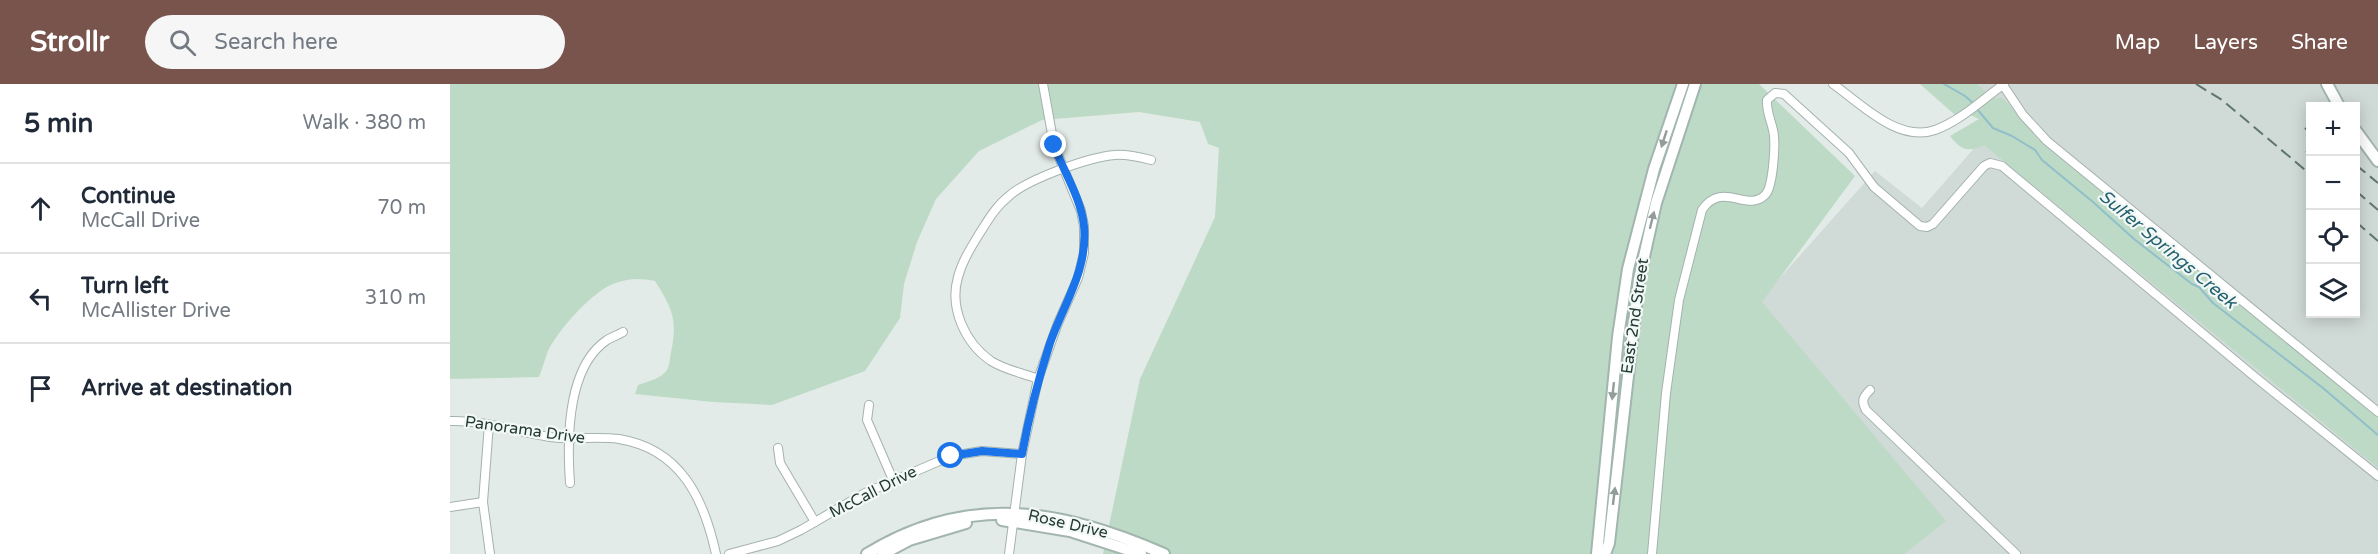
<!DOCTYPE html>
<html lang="en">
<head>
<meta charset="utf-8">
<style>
  body { margin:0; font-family:"Varela Round",sans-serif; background:#f6f6f7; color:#1f2937 }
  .controls { position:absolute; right:18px; top:18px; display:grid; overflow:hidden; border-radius:0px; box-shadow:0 3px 15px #0003 }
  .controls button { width:54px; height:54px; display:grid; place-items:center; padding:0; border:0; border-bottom:2px solid #e0e1e3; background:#fff; color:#1f2937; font:30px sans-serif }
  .stop { position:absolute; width:18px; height:18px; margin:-14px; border:4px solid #1a73e8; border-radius:50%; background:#fff }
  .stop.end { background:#1a73e8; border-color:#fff; box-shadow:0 2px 6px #0008 }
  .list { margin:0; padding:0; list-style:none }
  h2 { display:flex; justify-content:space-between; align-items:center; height:78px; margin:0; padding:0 24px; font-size:26px }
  h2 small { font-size:20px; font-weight:400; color:#747a83 }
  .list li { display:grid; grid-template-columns:39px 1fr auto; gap:18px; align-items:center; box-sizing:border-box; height:90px; padding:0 24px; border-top:2px solid #e0e1e3 }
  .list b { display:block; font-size:22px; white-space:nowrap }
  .list p { margin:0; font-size:20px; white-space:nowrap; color:#747a83 }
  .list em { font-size:20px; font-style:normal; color:#747a83 }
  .icon { flex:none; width:33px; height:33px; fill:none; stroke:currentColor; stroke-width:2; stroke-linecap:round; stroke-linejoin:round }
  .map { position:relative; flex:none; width:1928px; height:470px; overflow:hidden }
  header { display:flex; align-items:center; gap:36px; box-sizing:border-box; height:84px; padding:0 30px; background:#78544d; color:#fff }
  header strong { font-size:28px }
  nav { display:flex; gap:33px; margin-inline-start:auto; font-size:21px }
  .search { width:420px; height:54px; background:#f6f6f7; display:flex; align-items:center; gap:15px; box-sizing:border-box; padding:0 21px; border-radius:33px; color:#747a83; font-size:22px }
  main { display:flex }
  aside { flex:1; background:#fff }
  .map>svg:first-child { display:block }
</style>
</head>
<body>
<header>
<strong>Strollr</strong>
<div class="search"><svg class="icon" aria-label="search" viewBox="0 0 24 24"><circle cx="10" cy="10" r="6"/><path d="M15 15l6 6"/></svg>Search here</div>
<nav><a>Map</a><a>Layers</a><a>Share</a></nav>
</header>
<main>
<aside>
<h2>5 min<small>Walk · 380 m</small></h2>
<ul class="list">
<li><svg class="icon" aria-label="ahead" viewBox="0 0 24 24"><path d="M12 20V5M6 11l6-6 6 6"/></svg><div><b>Continue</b><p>McCall Drive</p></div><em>70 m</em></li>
<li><svg class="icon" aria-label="left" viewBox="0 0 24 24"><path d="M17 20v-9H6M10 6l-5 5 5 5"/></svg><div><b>Turn left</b><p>McAllister Drive</p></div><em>310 m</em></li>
<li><svg class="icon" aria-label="arrive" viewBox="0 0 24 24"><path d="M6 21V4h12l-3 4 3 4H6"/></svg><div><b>Arrive at destination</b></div></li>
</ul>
</aside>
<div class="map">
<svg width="1928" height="470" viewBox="0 0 1928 470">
  <rect width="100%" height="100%" fill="#e2ebe7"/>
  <g fill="#d0dad6" fill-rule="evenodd">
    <path d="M 1489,0 L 1928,0 L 1928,360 ZM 1860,22 L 1906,22 L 1906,230 L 1860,230 Z"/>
    <path d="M 1533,54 L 1928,375 L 1928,470 L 1191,470 L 1306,221 L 1425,87 L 1472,124 Z"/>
  </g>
  <g fill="#bddac6">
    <path d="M 0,0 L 1309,0 L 1405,92 L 1312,218 L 1496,437 L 1454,470 L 653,470 L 690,295 L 765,133 L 769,64 L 758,60 L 750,38 L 689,28 L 592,36 L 529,67 L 486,115 L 467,158 L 454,200 L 450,234 L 415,287 L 322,321 L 263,318 L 185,310 L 188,301 C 197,298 212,294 217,286 C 220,281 220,273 221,268 C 228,236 222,224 205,197 C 190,194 178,194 163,200 C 142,208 108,246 98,267 C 95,275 92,285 89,293 L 0,295 Z"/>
    <path d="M 1470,0 L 1527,0 L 1542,14 L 1553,14 L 1587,53 L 1928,333 L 1928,384 L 1534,61 C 1518,69 1511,66 1500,52 L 1529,35 L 1512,27 L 1505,31 Z"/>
  </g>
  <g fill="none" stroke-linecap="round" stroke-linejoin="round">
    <g stroke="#90bfca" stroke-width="2">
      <path d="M 1494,0 L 1515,12 L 1524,20"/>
      <path d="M 1527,25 L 1543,44 L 1562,52 L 1585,66 L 1592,76 L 1643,118 L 1684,155 L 1742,200 L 1749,203 L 1763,219 L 1873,304 L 1928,351"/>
    </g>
    <defs>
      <g id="street">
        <path d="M 1383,0 C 1410,19 1448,59 1485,46 C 1510,37 1532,16 1554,0"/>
        <path d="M 1553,1 L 1573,31 L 1597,57 L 1928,328"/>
        <path d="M 588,295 C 573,289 555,286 541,277 C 515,259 499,224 508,193 C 512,178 520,165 528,152 C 537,138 545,123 559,112 C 578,95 639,73 665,71 C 677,70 689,73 701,76"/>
        <path d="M 1420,306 C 1413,313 1411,317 1416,326 L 1566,470"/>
        <path d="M 419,321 L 417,336 L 443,396"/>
        <path d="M 0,337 C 34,336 67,348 100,353 C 123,356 149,352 169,355 C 231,365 254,415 266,470"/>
        <path d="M 39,340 L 33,418 L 40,470"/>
        <path d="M 328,364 L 330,379 L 365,438"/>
        <path d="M 120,399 C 117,356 117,283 157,256 C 162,253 168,251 173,248"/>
        <path d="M 0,423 L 33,418"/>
        <path d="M 279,470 L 328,457 L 351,446 L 415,409 L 501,372 L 532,367 L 572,370"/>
        <path d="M 559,470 L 572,370 L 588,295 L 608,239 L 628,194 L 634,169 L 634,142 L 631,127 L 604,61 L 593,0"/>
        <path d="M 1202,470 L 1216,309 L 1229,216 L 1252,126 C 1272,96 1297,129 1315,111 C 1323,104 1325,64 1324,52 C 1323,40 1316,29 1317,16 L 1325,9 L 1334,10 L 1399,69 L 1424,103 L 1470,142 L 1477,143 L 1483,140 L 1534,82 L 1540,79 L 1552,82 L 1805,293 L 1928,392"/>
      </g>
      <g id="secondary">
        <path d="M 1877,0 L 1889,22"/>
        <path d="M 1906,47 L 1928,77"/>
        <path d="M 552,436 L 620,447 L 691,470"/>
        <path d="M 417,470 C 518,408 612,425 714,470"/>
        <path d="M 433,470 L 459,456 L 516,439"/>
        <path d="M 1147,470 L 1168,253 L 1178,185 L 1204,85 L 1233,0"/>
        <path d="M 1155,470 L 1159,459 L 1189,195 L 1206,119 L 1245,0"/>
      </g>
    </defs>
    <use href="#street" stroke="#a5b2ae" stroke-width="10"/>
    <use href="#secondary" stroke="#a2b5af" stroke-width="14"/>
    <use href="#street" stroke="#fff" stroke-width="8"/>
    <use href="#secondary" stroke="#fff" stroke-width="10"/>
    <g stroke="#5e7570" stroke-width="2" stroke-dasharray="12 6" stroke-linecap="butt">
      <path d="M 1746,0 L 1772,16 L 1860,90"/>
      <path d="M 1855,44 L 1860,49"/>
      <path d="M 1856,67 L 1860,70"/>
      <path d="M 1906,81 L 1928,99"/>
      <path d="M 1906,107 L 1928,126"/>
      <path d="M 1906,138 L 1928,157"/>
    </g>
  </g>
  <defs><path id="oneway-solid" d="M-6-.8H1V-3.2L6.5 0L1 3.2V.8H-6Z" transform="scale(1.5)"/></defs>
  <g fill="#929c9a">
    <use href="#oneway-solid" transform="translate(1214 55) rotate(108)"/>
    <use href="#oneway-solid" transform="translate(1202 136) rotate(-76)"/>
    <use href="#oneway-solid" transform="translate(1163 307) rotate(96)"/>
    <use href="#oneway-solid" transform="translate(1164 412) rotate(-83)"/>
  </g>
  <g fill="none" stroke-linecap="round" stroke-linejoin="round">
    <path stroke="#1a73e8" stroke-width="8" d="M 501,372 L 532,367 L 572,370 C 579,332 588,296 600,259 C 614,219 638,186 634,142 C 631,113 613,87 604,61"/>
  </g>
  <g text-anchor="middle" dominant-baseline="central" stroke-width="4.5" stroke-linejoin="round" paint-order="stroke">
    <g font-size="16" fill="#243a35" stroke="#f2f8f5">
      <text transform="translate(1185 232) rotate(-82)">East 2nd Street</text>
      <text transform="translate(75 346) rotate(8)">Panorama Drive</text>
      <text transform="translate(423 408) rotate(-27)">McCall Drive</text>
      <text transform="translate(618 440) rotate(13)">Rose Drive</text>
    </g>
    <g font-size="18" font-style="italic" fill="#246170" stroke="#f2f8f5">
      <text transform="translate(1718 165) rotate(40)">Sulfer Springs Creek</text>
    </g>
  </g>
</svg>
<div class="controls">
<button>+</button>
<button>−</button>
<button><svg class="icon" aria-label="locate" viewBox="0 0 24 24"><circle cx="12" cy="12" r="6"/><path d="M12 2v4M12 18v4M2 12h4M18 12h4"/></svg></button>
<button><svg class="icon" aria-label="layers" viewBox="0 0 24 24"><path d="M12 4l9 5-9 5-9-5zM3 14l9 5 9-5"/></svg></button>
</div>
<div class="stop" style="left:501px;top:372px"></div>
<div class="stop end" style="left:604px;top:61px"></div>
</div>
</main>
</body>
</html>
